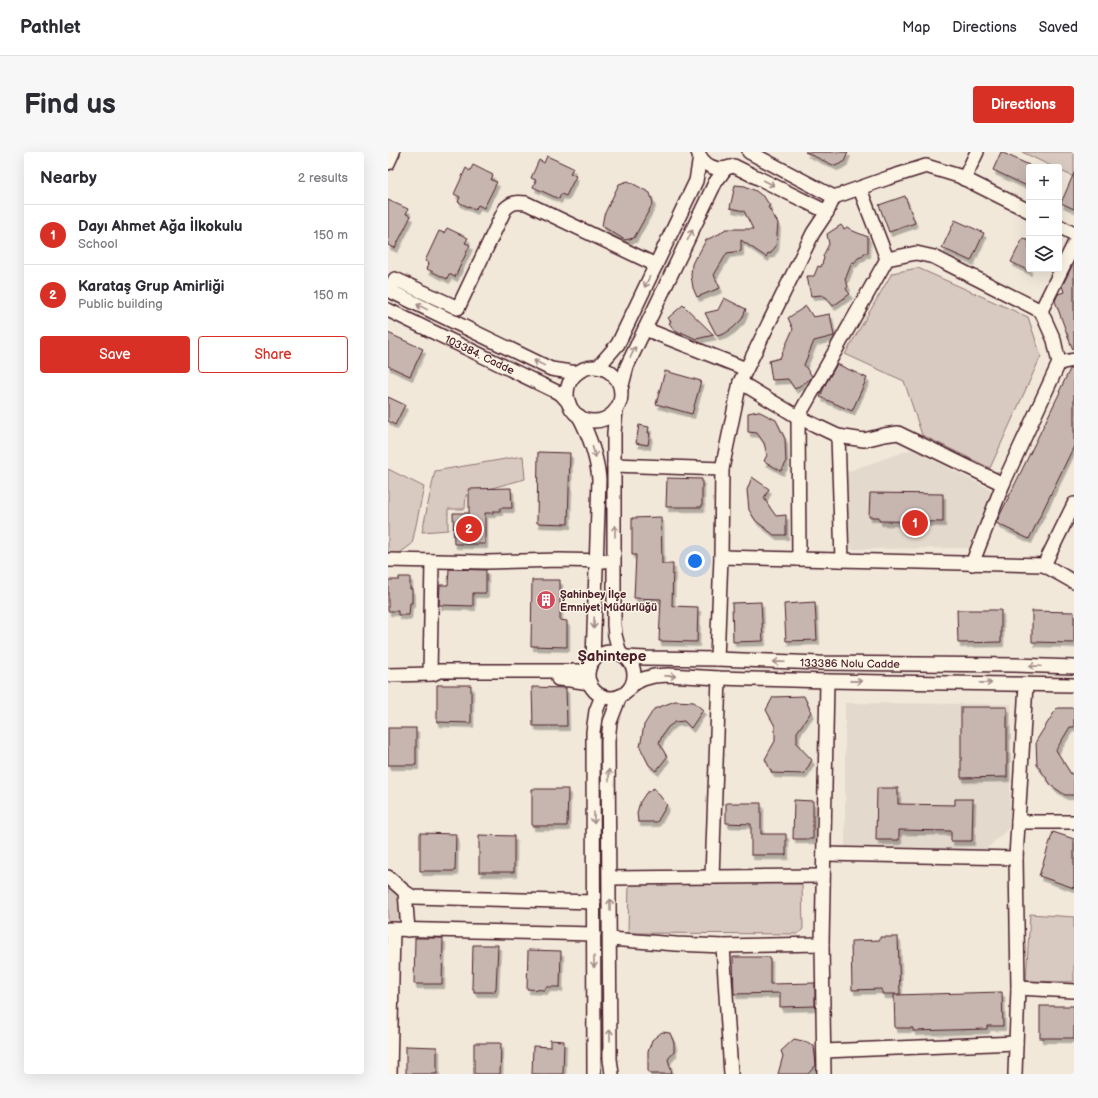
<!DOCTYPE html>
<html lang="en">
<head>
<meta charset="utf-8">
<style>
  body { margin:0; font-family:"Balsamiq Sans",sans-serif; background:#f7f7f7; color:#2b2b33 }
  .controls { position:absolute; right:12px; top:12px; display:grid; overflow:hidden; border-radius:4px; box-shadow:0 4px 16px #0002 }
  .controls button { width:36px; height:36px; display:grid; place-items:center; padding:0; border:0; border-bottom:1px solid #e1e1e2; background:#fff; color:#2b2b33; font:20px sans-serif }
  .you { position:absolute; left:307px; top:409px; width:14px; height:14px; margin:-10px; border:3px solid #fff; border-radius:50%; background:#1a73e8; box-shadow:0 0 0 6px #1a73e833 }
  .badge { display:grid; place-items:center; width:26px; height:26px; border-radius:50%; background:#d93025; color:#fff; font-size:13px; font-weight:700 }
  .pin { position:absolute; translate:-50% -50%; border:2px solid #fff; box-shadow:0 1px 4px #0006 }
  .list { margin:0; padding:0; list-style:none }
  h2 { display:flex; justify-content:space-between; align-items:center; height:52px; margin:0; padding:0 16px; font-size:17px }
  h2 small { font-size:13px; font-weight:400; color:#7c7c81 }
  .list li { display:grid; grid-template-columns:26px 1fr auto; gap:12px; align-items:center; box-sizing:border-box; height:60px; padding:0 16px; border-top:1px solid #e1e1e2 }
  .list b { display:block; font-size:15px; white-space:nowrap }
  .list p { margin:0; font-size:13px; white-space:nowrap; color:#7c7c81 }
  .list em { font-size:13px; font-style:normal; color:#7c7c81 }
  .actions { display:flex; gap:8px; padding:12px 16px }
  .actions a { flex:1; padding:9px 0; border:1px solid #d93025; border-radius:4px; text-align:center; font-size:14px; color:#d93025 }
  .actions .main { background:#d93025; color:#fff }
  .icon { flex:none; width:22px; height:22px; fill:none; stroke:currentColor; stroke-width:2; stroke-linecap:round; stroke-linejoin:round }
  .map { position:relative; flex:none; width:686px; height:922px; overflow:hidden; border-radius:4px }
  header { display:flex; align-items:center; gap:24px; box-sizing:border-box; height:56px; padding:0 20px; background:#fff; border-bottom:1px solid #e1e1e2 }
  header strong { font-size:19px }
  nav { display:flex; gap:22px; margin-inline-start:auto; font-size:14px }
  .intro { display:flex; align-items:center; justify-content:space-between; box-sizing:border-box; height:96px; padding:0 24px }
  h1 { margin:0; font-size:28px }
  .button { padding:10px 18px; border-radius:4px; background:#d93025; color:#fff; font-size:14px; font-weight:700 }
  main { display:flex; gap:24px; padding:0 24px }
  aside { flex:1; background:#fff; border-radius:4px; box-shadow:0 4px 16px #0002 }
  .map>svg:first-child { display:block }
</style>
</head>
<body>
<header>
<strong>Pathlet</strong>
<nav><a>Map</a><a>Directions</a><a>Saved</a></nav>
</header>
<div class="intro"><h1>Find us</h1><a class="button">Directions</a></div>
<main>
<aside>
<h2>Nearby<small>2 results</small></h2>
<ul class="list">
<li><span class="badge">1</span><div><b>Dayı Ahmet Ağa İlkokulu</b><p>School</p></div><em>150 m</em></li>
<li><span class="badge">2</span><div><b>Karataş Grup Amirliği</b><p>Public building</p></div><em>150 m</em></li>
</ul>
<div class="actions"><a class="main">Save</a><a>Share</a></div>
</aside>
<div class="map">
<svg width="686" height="922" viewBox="0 0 686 922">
  <defs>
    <filter id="shadow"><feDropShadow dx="2.5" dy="4.5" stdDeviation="0" flood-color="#0004"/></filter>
  </defs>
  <rect width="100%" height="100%" fill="#f1e8da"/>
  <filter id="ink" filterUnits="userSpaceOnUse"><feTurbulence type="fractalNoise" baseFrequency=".025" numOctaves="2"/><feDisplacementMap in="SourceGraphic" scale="8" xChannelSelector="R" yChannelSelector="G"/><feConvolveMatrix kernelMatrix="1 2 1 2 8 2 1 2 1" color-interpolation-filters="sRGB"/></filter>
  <g filter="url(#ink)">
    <g fill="#e4d9cd">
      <path d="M 524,297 L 604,338 L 605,346 L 581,396 L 462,397 L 458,320 Z"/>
      <path d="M 457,551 L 623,552 L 622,675 L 595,700 L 457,694 Z"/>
    </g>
    <g fill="#d8cac0" stroke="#917476">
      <path d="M 634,0 L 686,0 L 686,25 L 671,18 L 671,15 L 665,15 Z"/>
      <path d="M 530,116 L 640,165 L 653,204 L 602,316 L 534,283 L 516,229 L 457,202 L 504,121 Z"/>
      <path d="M 135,304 L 137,327 L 78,343 L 77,357 L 60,357 L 60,378 L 34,380 L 47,319 Z"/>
      <path d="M 0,317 L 36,335 L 24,392 L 9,403 L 0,402 Z"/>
      <path d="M 241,729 L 414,732 L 415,777 L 410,782 L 240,781 Z"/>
      <path d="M 0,732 L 11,742 L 14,773 L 0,773 Z"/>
      <path d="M 642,762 L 686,765 L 686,830 L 638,829 Z"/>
    </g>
    <g fill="#c7b6af" stroke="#4a1f2b" filter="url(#shadow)">
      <path d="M 417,0 L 460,0 L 456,10 L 447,14 Z"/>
      <path d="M 613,0 L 641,13 L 641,35 L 605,18 Z"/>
      <path d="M 159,4 L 185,16 L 182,21 L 188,24 L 178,44 L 173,42 L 171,47 L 145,35 L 148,28 L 143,26 L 151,8 L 156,11 Z"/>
      <path d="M 85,13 L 105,23 L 103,28 L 109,30 L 96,56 L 90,53 L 87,58 L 70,50 L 72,45 L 66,42 L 78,16 L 82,19 Z"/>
      <path d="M 686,21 L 686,57 L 673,51 Z"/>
      <path d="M 240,29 L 262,41 L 265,51 L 246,86 L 237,88 L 214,74 L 216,63 L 231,32 Z"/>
      <path d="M 347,33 L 357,34 L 368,39 L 377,46 L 382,54 L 380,55 L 390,71 L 388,94 L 382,102 L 380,101 L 378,105 L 353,88 L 353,99 L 339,101 L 326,123 L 332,136 L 309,145 L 305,136 L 303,123 L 304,112 L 308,104 L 309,105 L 318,88 L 333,81 L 333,80 L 338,77 L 365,77 L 356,59 L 342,56 Z"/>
      <path d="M 517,44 L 527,71 L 501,80 L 491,53 Z"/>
      <path d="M 0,48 L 20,57 L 18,62 L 23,64 L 7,96 L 0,93 Z"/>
      <path d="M 567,68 L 596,81 L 583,109 L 554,96 Z"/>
      <path d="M 453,73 L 456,77 L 459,75 L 465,79 L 480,85 L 480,101 L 476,101 L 475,104 L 470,106 L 466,111 L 464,110 L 457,128 L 460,134 L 458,137 L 462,142 L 445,154 L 439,146 L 434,143 L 423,144 L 419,124 L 426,124 L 430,114 L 433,115 L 436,106 L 435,104 L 441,92 L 439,82 Z"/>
      <path d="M 59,76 L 80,86 L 77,91 L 82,93 L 67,125 L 61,122 L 59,127 L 39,117 L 41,111 L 37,109 L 51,79 L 56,81 Z"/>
      <path d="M 635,86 L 641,89 L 641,119 L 623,110 Z"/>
      <path d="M 686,110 L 686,198 L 685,198 L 667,149 L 670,142 L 676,140 L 674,134 Z"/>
      <path d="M 336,146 L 358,157 L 354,167 L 345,176 L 336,182 L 329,184 L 317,161 L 330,158 Z"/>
      <path d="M 295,153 L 326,183 L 308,187 L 293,180 L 293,182 L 287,179 L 281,171 L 283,170 L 280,166 Z"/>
      <path d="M 418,154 L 425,165 L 442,162 L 446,184 L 426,189 L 416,213 L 424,224 L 422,227 L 407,237 L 400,227 L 384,228 L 381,209 L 392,206 L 405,177 L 400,166 Z"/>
      <path d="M 0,181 L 35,197 L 22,224 L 0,214 Z"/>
      <path d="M 449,212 L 479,226 L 464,259 L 432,245 L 438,231 Z"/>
      <path d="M 686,216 L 686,294 L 641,387 L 608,371 L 672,240 L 671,240 L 682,217 Z"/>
      <path d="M 277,219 L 313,229 L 304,262 L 268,252 Z"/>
      <path d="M 0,245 L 17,253 L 7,273 L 0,269 Z"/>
      <path d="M 370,259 L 388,268 L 397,287 L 398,311 L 393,319 L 376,309 L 379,303 L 376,291 L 369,281 L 360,280 L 360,261 Z"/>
      <path d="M 251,273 L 261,275 L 260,281 L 262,281 L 260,293 L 248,291 Z"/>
      <path d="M 150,300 L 182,301 L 180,372 L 149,371 Z"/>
      <path d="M 364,325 L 381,337 L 376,346 L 383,357 L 388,364 L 398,363 L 398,383 L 386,383 L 368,369 L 361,358 L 359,338 Z"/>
      <path d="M 279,326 L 314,327 L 314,355 L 278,355 Z"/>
      <path d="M 123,336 L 124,356 L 112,356 L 112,359 L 105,359 L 105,361 L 97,361 L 97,392 L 66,392 L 65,361 L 81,361 L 81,337 Z"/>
      <path d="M 482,341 L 555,342 L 555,370 L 491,369 L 491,365 L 481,365 Z"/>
      <path d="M 273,365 L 274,412 L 285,412 L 284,454 L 310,455 L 309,490 L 271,489 L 273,447 L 246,446 L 248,403 L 244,403 L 244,366 Z"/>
      <path d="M 61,417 L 98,418 L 98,441 L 85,441 L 85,454 L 51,453 L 52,433 L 60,433 Z"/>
      <path d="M 11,425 L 22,425 L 22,437 L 24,437 L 24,451 L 22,451 L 21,463 L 10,463 L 10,459 L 0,459 L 0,428 L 11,428 Z"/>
      <path d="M 144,428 L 172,428 L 172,468 L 179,469 L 179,495 L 143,494 Z"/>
      <path d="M 373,450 L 375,489 L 345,490 L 344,451 Z"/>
      <path d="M 427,450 L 429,488 L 398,489 L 396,452 Z"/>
      <path d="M 569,458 L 613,458 L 613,490 L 570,491 Z"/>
      <path d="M 644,459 L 686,460 L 686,491 L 644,490 Z"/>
      <path d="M 49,533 L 83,533 L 83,571 L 49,570 Z"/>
      <path d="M 144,535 L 178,536 L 179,574 L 145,574 Z"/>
      <path d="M 416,544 L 423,560 L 409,580 L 409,592 L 424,608 L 416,622 L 384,621 L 377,607 L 387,589 L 387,574 L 378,558 L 385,545 Z"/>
      <path d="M 287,549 L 306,550 L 315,558 L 303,576 L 296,569 L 287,570 L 280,575 L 275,582 L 271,591 L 279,605 L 268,619 L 261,613 L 252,595 L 256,573 L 266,557 Z"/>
      <path d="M 573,555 L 619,555 L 619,625 L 573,626 Z"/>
      <path d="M 669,556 L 686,556 L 686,575 L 682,575 L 668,598 L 683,622 L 686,622 L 686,643 L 677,643 L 664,634 L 649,613 L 648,589 Z"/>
      <rect x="0" y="576" width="28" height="37"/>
      <path d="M 266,636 L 279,653 L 269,670 L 250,670 L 249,661 L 252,650 L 258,641 Z"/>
      <path d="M 489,636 L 510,636 L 510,652 L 567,653 L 567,647 L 585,647 L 584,689 L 563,689 L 563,679 L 511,678 L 511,688 L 488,688 Z"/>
      <path d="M 144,637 L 180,637 L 179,674 L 144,674 Z"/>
      <path d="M 406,648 L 425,649 L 425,687 L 405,687 Z"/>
      <path d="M 338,651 L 373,651 L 373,682 L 398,682 L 398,703 L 363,703 L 363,672 L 338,671 Z"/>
      <path d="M 665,680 L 686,687 L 686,736 L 651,724 Z"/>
      <path d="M 32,681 L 68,682 L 67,719 L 32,719 Z"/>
      <path d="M 91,683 L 126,684 L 126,720 L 91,720 Z"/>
      <path d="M 492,785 L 510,785 L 512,842 L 494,842 L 494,837 L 464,838 L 463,789 L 492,788 Z"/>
      <path d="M 27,786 L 55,786 L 54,832 L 26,832 Z"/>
      <path d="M 85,793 L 110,793 L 108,837 L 107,837 L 107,840 L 86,840 L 86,837 L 84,836 Z"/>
      <path d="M 140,798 L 173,799 L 172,835 L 158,835 L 157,838 L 139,837 Z"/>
      <path d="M 345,805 L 382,805 L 382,832 L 427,831 L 427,854 L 392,855 L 392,841 L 346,842 Z"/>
      <path d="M 614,840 L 615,874 L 599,874 L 599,877 L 525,879 L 525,876 L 507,876 L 506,843 Z"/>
      <rect x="652" y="854" width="34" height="32"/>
      <path d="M 274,880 L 282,881 L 286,891 L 286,900 L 280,907 L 284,922 L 262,922 L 260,919 L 260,900 L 264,888 Z"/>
      <path d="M 406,887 L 419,890 L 426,894 L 428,913 L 420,922 L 390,922 L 395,904 L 393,899 Z"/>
      <path d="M 162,888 L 176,889 L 175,922 L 144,922 L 145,894 L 162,895 Z"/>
      <path d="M 86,891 L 113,891 L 112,922 L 86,922 Z"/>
      <path d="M 18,894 L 49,895 L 49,922 L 18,922 Z"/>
    </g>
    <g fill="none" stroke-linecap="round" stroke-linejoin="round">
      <defs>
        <g id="minor">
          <path d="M 310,0 C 315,14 329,20 342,15"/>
          <path d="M 361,0 L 446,45"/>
          <path d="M 0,11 L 5,0"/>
          <path d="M 346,14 L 439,60"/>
          <path d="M 576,27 L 589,0"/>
          <path d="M 472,37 L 499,107"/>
          <path d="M 671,74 L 686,82"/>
          <path d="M 0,138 L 163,217 L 189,221"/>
          <path d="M 1,139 L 7,127 L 70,156 L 117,57 C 124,50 128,50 138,51 L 268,113"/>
          <path id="s1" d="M 0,158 L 173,242 L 181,251"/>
          <path d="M 653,159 L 686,92"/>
          <path d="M 257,177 L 358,217"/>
          <path d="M 671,211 L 686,208"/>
          <path d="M 210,215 L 230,192 L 308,29 L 312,5"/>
          <circle cx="206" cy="242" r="27"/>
          <path d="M 352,230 L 410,265 L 450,284 L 476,288 L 496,283 L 510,281 L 615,332"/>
          <path d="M 233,237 L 239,214 L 327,31 L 337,17"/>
          <path d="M 228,258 L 226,281 L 226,473 L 227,483 L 232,502"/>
          <path d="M 191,264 C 202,285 209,304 211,327 L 205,508"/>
          <path d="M 450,284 L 454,408"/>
          <path d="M 226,313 L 334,317"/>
          <path d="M 686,352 L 656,413 L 686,430"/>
          <path d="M 333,405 L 334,317 L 352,230 L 425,81 L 439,60 L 446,45 L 500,26 L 538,14 L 571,24 L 641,59"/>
          <path d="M 411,407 L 410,265 L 499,107 L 528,101 L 546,105 L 653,159 L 666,188 L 671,211 L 615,332 L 584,412"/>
          <path d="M 0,408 L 99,410 L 172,408 L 217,409"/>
          <circle cx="223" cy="523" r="23"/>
          <path id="s2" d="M 238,505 L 258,506 L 329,507 L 431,511 L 627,513 L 686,515"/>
          <path d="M 329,507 L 333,405 L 656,413"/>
          <path d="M 42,522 L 44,409"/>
          <path d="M 0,523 L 45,522 L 51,519 L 200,519"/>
          <path d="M 170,527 L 182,528 L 202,531"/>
          <path d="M 245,532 L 255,527 L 266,524 L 280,523 L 331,526 L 439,529 L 686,533"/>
          <path d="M 630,670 L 686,670"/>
          <path d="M 436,702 L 628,706"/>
          <path d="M 0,725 L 17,740 L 25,745 L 206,750"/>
          <path d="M 324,725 L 331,526"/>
          <path d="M 222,726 L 435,724"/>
          <path d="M 17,740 L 20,778"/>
          <path d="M 0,777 L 206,782"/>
          <path d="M 222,787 L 288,792 L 335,794 L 434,792 L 436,922"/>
          <path d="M 434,792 L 439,529"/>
          <path d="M 335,794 L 343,922"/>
          <path d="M 630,836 L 686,839"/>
          <path d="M 436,899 L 628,891"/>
          <path d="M 2,922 L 5,777"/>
          <path d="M 206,922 L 205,580 L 208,559 L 214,544"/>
          <path d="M 224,922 L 222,907 L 220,589 L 222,570 L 232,544"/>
          <path d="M 627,922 L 630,836 L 628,706 L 638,532"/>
        </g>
      </defs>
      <use href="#minor" stroke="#4a1f2b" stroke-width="16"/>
      <use href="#minor" stroke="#fcf5e5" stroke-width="13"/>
    </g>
    <defs><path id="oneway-shaft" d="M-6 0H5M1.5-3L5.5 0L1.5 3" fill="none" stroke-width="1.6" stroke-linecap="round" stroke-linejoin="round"/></defs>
    <g stroke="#a38a88">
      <use href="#oneway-shaft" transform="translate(381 31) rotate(27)"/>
      <use href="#oneway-shaft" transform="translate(302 83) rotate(-64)"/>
      <use href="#oneway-shaft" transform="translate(259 130) rotate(116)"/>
      <use href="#oneway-shaft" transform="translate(34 155) rotate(-154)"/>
      <use href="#oneway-shaft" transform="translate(245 200) rotate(-64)"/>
      <use href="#oneway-shaft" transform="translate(151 211) rotate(-154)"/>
      <use href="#oneway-shaft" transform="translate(206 300) rotate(74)"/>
      <use href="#oneway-shaft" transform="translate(227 379) rotate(-90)"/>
      <use href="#oneway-shaft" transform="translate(206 471) rotate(92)"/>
      <use href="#oneway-shaft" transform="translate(391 510) rotate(-178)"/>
      <use href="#oneway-shaft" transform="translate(647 514) rotate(-178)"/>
      <use href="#oneway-shaft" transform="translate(282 524) rotate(1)"/>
      <use href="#oneway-shaft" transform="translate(468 529) rotate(1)"/>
      <use href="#oneway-shaft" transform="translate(598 531) rotate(1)"/>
      <use href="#oneway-shaft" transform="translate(221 623) rotate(-91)"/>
      <use href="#oneway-shaft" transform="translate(206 666) rotate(90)"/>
      <use href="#oneway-shaft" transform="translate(222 753) rotate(-90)"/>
      <use href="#oneway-shaft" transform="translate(206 810) rotate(90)"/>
      <use href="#oneway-shaft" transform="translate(222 883) rotate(-90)"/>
    </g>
  </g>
  <defs>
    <symbol id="building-disc" viewBox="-11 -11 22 22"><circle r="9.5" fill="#d1495b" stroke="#fcf5e5"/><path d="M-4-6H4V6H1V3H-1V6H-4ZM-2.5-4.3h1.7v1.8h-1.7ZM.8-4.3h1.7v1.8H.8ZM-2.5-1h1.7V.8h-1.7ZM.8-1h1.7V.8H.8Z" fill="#fff"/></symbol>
  </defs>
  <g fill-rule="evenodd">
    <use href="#building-disc" x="147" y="437" width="22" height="22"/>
  </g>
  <g text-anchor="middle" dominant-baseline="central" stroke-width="3" stroke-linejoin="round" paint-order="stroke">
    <g font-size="11" fill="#4a1f2b" stroke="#fcf5e5">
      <text stroke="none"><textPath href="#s1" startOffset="102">103384. Cadde</textPath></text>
      <text stroke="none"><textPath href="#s2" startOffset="224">133386 Nolu Cadde</textPath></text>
    </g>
    <g font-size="11" font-weight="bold" fill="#4a1f2b" stroke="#fcf5e5" text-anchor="start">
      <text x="172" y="442">Şahinbey İlçe<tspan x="172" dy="13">Emniyet Müdürlüğü</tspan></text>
    </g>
    <g font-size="15" font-weight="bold" fill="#4a1f2b" stroke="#fcf5e5">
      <text x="224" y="504">Şahintepe</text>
    </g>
  </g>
</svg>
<div class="controls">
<button>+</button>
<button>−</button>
<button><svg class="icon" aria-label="layers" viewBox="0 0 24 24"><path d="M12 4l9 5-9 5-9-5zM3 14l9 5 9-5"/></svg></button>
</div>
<div class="you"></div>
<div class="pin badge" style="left:527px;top:371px">1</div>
<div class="pin badge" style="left:81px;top:377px">2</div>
</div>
</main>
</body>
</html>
